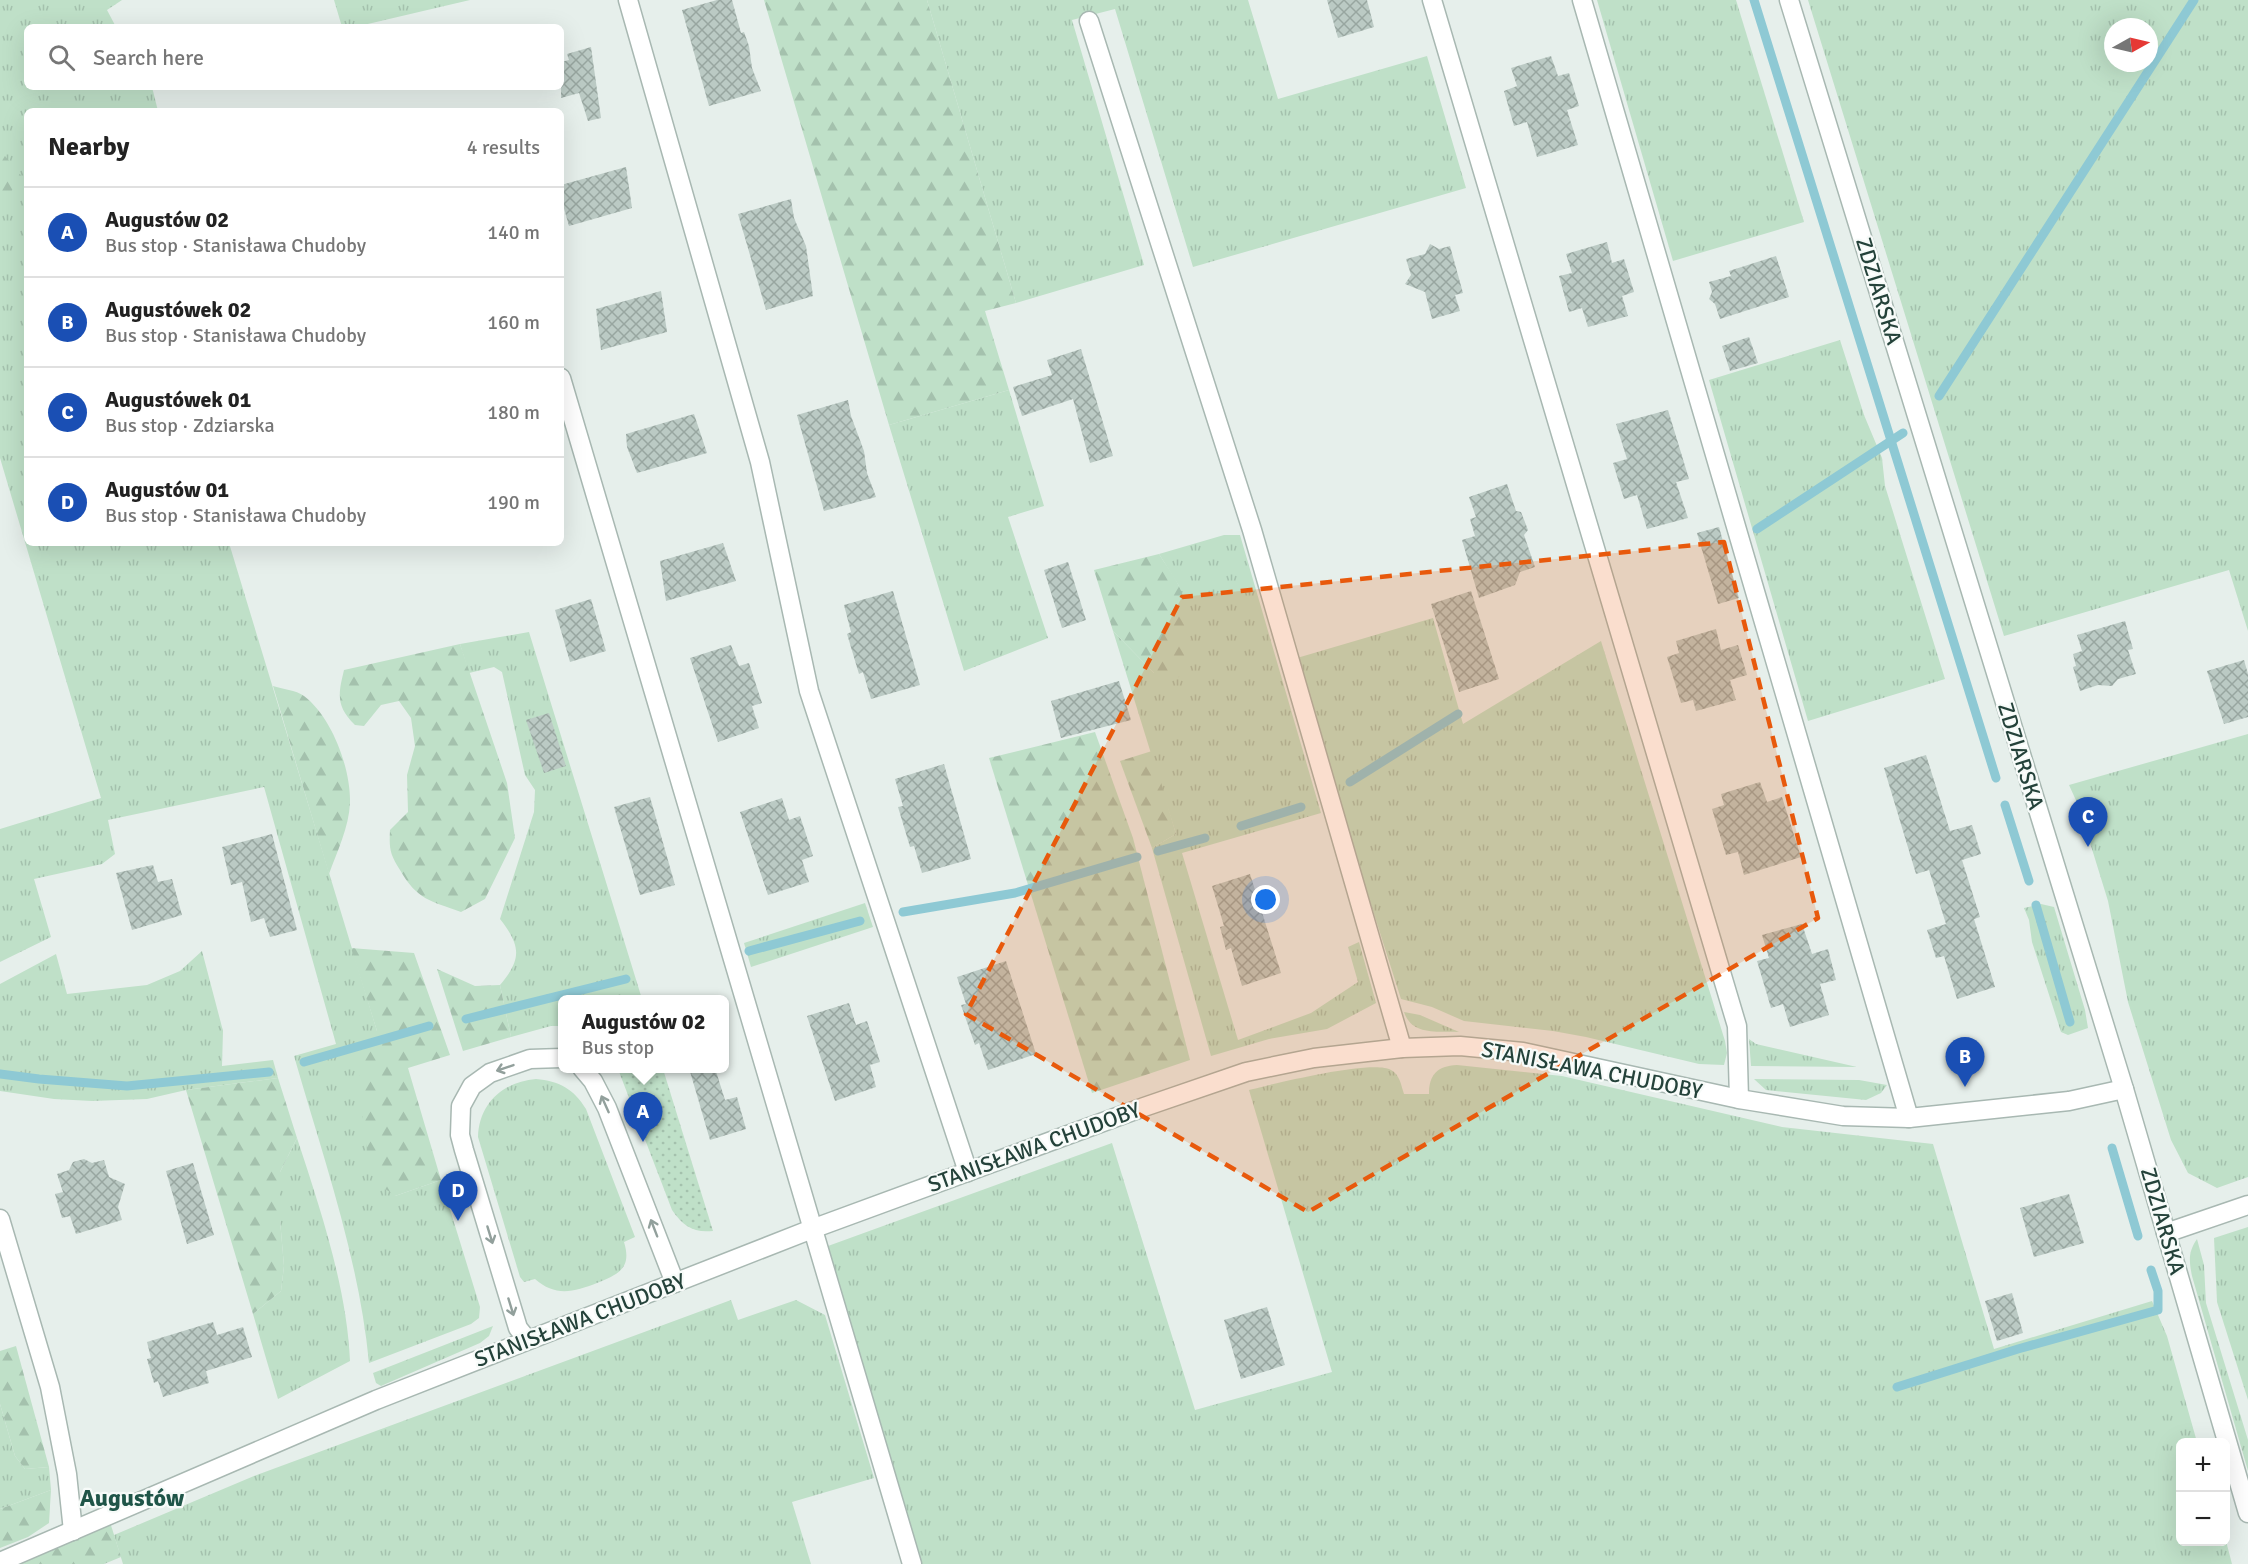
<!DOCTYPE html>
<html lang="en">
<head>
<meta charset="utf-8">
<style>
  body { margin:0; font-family:Signika,sans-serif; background:#f6f6f6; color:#222 }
  .controls { position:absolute; right:18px; bottom:18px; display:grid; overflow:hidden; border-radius:9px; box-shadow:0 6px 24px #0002 }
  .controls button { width:54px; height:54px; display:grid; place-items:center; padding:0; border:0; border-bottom:2px solid #e0e0e0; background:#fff; color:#222; font:30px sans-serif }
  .compass { position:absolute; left:2104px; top:18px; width:54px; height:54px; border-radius:50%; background:#fff; box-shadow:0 6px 24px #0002; rotate:82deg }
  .you { position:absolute; left:1266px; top:900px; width:21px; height:21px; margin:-15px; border:4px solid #fff; border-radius:50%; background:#1a73e8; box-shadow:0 0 0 9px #1a73e833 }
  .badge { display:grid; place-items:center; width:39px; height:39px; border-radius:50%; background:#ea580c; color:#fff; font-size:20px; font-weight:700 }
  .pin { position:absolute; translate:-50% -50px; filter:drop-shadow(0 2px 3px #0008) }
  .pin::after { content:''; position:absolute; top:32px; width:21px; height:18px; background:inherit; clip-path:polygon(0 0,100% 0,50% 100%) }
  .popup { position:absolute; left:558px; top:995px; width:171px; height:78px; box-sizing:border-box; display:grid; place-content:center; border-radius:9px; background:#fff; filter:drop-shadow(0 2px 4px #0005); font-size:20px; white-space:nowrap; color:#767676 }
  .popup b { font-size:22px; color:#222 }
  .popup::after { content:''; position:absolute; left:50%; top:100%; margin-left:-12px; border:12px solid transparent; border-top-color:#fff }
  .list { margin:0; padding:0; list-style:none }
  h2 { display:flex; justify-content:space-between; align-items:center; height:78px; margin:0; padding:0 24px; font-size:26px }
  h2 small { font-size:20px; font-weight:400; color:#767676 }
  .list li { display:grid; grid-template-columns:39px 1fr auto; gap:18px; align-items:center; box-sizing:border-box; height:90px; padding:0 24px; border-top:2px solid #e0e0e0 }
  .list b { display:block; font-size:22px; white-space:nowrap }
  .list p { margin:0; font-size:20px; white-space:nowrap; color:#767676 }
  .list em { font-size:20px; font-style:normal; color:#767676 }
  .icon { flex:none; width:33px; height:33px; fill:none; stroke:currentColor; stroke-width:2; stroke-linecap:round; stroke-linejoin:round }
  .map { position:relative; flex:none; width:2248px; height:1564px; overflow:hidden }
  .search { position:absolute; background:#fff; box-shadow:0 6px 24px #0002; left:24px; top:24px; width:540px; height:66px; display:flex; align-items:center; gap:15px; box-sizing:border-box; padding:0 21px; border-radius:9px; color:#767676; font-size:22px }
  .panel { position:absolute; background:#fff; box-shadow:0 6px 24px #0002; left:24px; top:108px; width:540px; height:438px; border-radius:9px }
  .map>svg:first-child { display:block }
</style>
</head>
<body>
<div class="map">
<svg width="2248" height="1564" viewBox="0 0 2248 1564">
  <defs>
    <pattern id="grass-tufts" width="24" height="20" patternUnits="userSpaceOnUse" patternTransform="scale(1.5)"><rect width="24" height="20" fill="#bfe0c8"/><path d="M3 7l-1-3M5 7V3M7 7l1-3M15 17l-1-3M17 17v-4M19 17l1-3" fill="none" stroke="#a4c1ad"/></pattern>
    <pattern id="forest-firs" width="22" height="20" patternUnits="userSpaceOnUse" patternTransform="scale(1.5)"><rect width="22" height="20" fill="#bfe0c8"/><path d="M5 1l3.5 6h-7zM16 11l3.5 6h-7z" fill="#a4c1ad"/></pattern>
    <pattern id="garden-dots" width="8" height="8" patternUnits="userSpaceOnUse" patternTransform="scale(1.5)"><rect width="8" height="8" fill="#bfe0c8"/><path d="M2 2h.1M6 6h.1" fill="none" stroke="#a4c1ad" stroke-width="1.8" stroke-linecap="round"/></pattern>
    <pattern id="building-cross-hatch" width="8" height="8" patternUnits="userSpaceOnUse" patternTransform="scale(1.5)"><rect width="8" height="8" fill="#bbcac4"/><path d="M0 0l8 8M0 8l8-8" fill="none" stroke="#98a6a0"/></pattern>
  </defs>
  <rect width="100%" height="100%" fill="#e6efeb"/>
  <g fill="url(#grass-tufts)" fill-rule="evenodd">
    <path d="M 0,0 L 122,0 L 107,10 L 116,27 L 27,27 L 27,87 L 152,87 L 158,111 L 27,111 L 27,543 L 229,543 L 377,1031 L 395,1196 L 441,1180 L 480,1307 L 479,1318 L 471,1324 L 369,1363 C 359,1258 323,1157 294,1056 L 336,1044 L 264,787 L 108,820 L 115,854 L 102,864 L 34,879 L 51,937 L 0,962 L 0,829 L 101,798 L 0,458 Z"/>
    <path d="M 334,0 L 470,0 L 355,27 L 342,27 Z"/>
    <path d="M 927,0 L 1248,0 L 1278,99 L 1427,56 L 1466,188 L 1193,267 L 1115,9 L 1072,20 L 1144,265 L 1016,303 Z"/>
    <path d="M 1597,0 L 1736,0 L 1804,222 L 1673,261 Z"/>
    <path d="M 1808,0 L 2248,0 L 2248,631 L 2229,570 L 2004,636 ZM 2113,27 L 2149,27 L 2149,63 L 2113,63 Z"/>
    <path d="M 1840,340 L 1864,415 L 1882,458 L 1885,486 L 1945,679 L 1808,721 L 1709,380 Z"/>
    <path d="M 1009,390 L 1044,506 L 1008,517 L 1048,638 L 964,671 L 889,425 Z"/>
    <path d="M 1224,535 L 1240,535 L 1321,813 L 1182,853 L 1238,1040 L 1311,1013 L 1358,982 L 1348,947 L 1359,942 L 1376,1003 L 1327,1029 L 1269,1039 L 1211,1056 L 1152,848 L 1176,834 L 1113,631 L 1154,673 L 1179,586 L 1159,554 Z"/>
    <path d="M 1433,618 L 1463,724 L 1601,641 L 1725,1041 L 1727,1053 L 1724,1065 L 1699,1064 L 1586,1037 L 1553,1031 L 1464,1021 L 1432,1007 L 1401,999 L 1342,813 L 1297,658 Z"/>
    <path d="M 529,632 L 642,999 L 562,1000 L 562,1026 L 551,1026 L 511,1037 L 500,985 C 522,959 521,946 500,919 L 534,812 L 535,790 L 525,775 L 502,672 L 494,667 L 469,673 L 460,644 Z"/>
    <path d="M 2248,734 L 2248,1177 L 2217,1188 L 2188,1173 L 2171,1140 L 2128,1002 L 2108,901 L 2079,807 L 2069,785 Z"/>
    <path d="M 865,903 L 873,927 L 751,967 L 744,943 Z"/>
    <path d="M 2041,904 L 2054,907 L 2085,1010 L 2088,1028 L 2068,1035 L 2061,1032 L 2032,942 L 2029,920 L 2024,908 Z"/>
    <path d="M 202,951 L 223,1031 L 222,1066 L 273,1060 L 278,1078 L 186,1090 L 147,1099 L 92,1101 L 54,1099 L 0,1091 L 0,984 L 56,954 L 67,994 L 147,985 L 180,971 Z"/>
    <path d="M 1404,1012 L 1420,1015 L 1459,1032 C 1438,1031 1412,1036 1404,1012 Z"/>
    <path d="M 1749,1039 L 1756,1044 L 1857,1067 L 1751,1066 Z"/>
    <path d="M 1457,1065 L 1562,1076 L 1782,1127 L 1933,1144 L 1994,1349 L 2152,1301 L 2167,1336 L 2197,1442 L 2180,1442 L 2180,1542 L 2226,1541 L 2232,1564 L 922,1564 L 828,1246 L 1112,1143 L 1195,1410 L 1332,1372 L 1249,1090 C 1273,1084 1373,1059 1391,1070 C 1400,1075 1401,1085 1404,1094 L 1429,1094 C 1429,1075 1437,1066 1457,1065 Z"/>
    <path d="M 536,1079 C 559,1081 574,1089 586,1109 L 635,1237 L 624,1242 C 632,1268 619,1274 597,1283 C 574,1292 555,1297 535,1279 L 524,1282 L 520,1277 L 478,1137 C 479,1103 503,1082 536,1079 Z"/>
    <path d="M 1754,1079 L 1859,1080 L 1887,1085 L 1881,1093 L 1866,1100 L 1766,1090 Z"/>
    <path d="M 297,1138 C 320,1208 347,1288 350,1361 L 278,1399 L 253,1314 L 281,1291 L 284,1266 L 280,1220 L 280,1172 Z"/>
    <path d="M 2248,1227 L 2248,1400 L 2217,1302 L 2214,1238 Z"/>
    <path d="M 2197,1239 L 2204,1265 L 2206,1303 L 2248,1440 L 2248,1471 L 2192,1276 C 2189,1261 2188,1252 2197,1239 Z"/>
    <path d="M 731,1300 L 738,1320 L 796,1300 L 825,1315 L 874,1478 L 792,1502 L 811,1564 L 123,1564 L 114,1535 L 254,1476 Z"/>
    <path d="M 493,1326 L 489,1336 L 480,1343 L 381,1386 L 376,1383 L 373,1373 Z"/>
    <path d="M 0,1404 L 15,1456 L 25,1469 L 49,1467 L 51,1490 L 0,1509 Z"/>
  </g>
  <g fill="url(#forest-firs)">
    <path d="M 764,0 L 927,0 L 1016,303 L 985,311 L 1009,390 L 889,425 Z"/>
    <path d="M 0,150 L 24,179 L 0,202 Z"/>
    <path d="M 1159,554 C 1165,564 1174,575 1179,586 C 1191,612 1192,644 1189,671 L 1177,678 L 1154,673 L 1113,631 L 1094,570 Z"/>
    <path d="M 460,644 L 507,783 L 515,838 L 485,899 L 461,912 C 431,901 417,900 400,870 C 390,854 389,849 390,830 L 408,812 L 407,775 L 415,746 L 411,718 L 399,701 L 381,705 L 364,726 L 355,725 C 336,706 338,695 344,670 Z"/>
    <path d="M 273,686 C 282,689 296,690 304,696 C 332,717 351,769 350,803 C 349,827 337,852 329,874 Z"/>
    <path d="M 1095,732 L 1133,838 L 1190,1060 L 1092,1093 L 989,758 Z"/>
    <path d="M 1152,751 L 1176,834 L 1152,848 L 1120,761 Z"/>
    <path d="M 351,948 L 414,953 L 450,1055 L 408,1068 L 441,1180 L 395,1196 C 391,1192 384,1189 380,1184 C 362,1162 358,1068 358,1038 L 377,1031 Z"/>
    <path d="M 437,969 L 475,986 L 500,985 L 511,1037 L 463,1051 Z"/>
    <path d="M 278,1078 L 297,1138 L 280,1172 L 280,1220 L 284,1266 L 281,1291 L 253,1314 L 186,1090 Z"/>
    <path d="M 16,1346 L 49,1467 L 25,1469 L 15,1456 L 0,1404 L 0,1351 Z"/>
    <path d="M 51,1490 L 49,1523 L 28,1537 L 0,1548 L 0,1509 Z"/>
    <path d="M 109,1519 L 121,1557 L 104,1564 L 18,1564 Z"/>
  </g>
  <path fill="url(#garden-dots)" d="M 618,1069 L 663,1069 L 713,1231 C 693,1233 683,1226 672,1210 Z"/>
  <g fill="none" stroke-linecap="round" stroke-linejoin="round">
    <g stroke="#8ec9d4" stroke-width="9">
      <path d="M 1754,0 L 1996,778"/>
      <path d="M 1939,396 L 2194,0"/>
      <path d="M 1757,529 L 1903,433"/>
      <path d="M 1350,782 L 1458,714"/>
      <path d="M 2005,805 L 2029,881"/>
      <path d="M 1241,826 L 1301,807"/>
      <path d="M 1158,851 L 1205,838"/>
      <path d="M 2036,905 L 2070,1022"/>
      <path d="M 903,912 L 1015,893 L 1137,857"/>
      <path d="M 749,951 L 860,921"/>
      <path d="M 466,1019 L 626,979"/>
      <path d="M 304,1062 L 429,1026"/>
      <path d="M 0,1074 L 39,1079 L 127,1086 L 269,1072"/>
      <path d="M 2112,1148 L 2138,1236"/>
      <path d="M 1897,1387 L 2018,1349 L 2158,1310 L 2158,1291 L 2151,1270"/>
    </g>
  </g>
  <g fill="url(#building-cross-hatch)">
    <path d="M 717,0 L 732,0 L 741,33 L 744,32 L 749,46 L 752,68 L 761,91 L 709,106 L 682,10 Z"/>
    <path d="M 1327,0 L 1367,0 L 1374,27 L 1338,38 Z"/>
    <path d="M 591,47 L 601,118 L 588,121 L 579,93 L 561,98 L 561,62 L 569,60 L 567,54 Z"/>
    <path d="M 1551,56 L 1558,76 L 1569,73 L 1579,106 L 1567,110 L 1578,145 L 1537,157 L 1527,122 L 1514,126 L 1504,91 L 1517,86 L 1511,68 Z"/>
    <path d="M 626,167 L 632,208 L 569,226 L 561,198 L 561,185 Z"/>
    <path d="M 791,199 L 794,218 L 806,246 L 813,296 L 766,310 L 738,214 Z"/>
    <path d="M 1607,242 L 1612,263 L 1624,259 L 1634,292 L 1622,296 L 1628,316 L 1588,327 L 1582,308 L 1569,312 L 1559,276 L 1572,273 L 1566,254 Z"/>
    <path d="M 1430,244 L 1439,249 L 1450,246 L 1463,293 L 1455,295 L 1460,311 L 1432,319 L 1425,292 L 1405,284 L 1411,275 L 1406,259 L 1425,254 Z"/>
    <path d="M 1776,256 L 1789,297 L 1720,319 L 1715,304 L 1709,299 L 1712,292 L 1709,282 L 1731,276 L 1729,271 Z"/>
    <path d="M 661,291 L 667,332 L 601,350 L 596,309 Z"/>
    <path d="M 1749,337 L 1758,363 L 1730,371 L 1722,346 Z"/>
    <path d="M 1081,349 L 1113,456 L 1090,463 L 1073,399 L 1022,416 L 1013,387 L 1052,375 L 1047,360 Z"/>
    <path d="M 848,400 L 851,416 L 864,451 L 867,473 L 876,497 L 824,511 L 797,415 Z"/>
    <path d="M 1668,410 L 1689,479 L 1676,482 L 1688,518 L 1647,529 L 1637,495 L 1624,499 L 1613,463 L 1627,459 L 1616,424 Z"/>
    <path d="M 694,414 L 707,453 L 637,473 L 627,447 L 626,434 Z"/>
    <path d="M 1507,484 L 1516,511 L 1521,512 L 1528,530 L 1524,535 L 1535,567 L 1520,572 L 1515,585 L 1479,598 L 1462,540 L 1475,536 L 1470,519 L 1476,517 L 1469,497 Z"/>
    <path d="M 1719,527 L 1739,598 L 1718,604 L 1697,533 Z"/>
    <path d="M 723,543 L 736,581 L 666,601 L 660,561 Z"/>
    <path d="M 1068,562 L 1086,620 L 1062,628 L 1044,570 Z"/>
    <path d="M 893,591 L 920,685 L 871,699 L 863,672 L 859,674 L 847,634 L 851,632 L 844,605 Z"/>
    <path d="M 1471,591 L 1499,679 L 1459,692 L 1431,604 Z"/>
    <path d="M 591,599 L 606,651 L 570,662 L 555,610 Z"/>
    <path d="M 2125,621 L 2133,649 L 2128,650 L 2136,674 L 2118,679 L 2112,686 L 2098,685 L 2080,691 L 2073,667 L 2076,666 L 2073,654 L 2082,651 L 2077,635 Z"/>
    <path d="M 1716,629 L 1721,650 L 1738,645 L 1747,675 L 1730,680 L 1736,700 L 1696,711 L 1693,700 L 1681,703 L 1667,657 L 1679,653 L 1676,641 Z"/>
    <path d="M 731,645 L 739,666 L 749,663 L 762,703 L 752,706 L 759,728 L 718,742 L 690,658 Z"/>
    <path d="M 2244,660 L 2248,674 L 2248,717 L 2224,724 L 2207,671 Z"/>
    <path d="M 1119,681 L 1131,720 L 1061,738 L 1051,701 Z"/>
    <path d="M 549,713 L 566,766 L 544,773 L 526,720 Z"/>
    <path d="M 1926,755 L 1950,831 L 1972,825 L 1981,854 L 1962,860 L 1980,917 L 1974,919 L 1995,987 L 1957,999 L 1944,956 L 1936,958 L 1927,930 L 1946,924 L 1929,870 L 1916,874 L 1884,768 Z"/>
    <path d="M 944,764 L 971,859 L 922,873 L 914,846 L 910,847 L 898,807 L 903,806 L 895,779 Z"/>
    <path d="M 1760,782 L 1767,802 L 1782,797 L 1801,857 L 1744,875 L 1738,852 L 1726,855 L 1712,809 L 1724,805 L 1721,794 Z"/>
    <path d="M 650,797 L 675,885 L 640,895 L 614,807 Z"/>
    <path d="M 782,798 L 789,820 L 800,816 L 813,856 L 802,860 L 809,882 L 768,895 L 740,812 Z"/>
    <path d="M 272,834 L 297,930 L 270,937 L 264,918 L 251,922 L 242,882 L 231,885 L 222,847 Z"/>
    <path d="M 153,865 L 158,882 L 172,879 L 182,915 L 132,930 L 116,873 Z"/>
    <path d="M 1250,874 L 1281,973 L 1242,986 L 1231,948 L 1226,950 L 1220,927 L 1224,926 L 1212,886 Z"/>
    <path d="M 1802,924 L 1812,954 L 1828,949 L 1836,980 L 1820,984 L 1829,1015 L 1790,1027 L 1783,1004 L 1771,1008 L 1757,961 L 1769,958 L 1762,935 Z"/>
    <path d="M 1006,961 L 1036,1054 L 988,1070 L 979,1043 L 975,1045 L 961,1005 L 966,1004 L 957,977 Z"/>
    <path d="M 849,1003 L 856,1025 L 867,1021 L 880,1062 L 870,1065 L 876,1087 L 835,1101 L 807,1016 Z"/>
    <path d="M 689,1068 L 715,1068 L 725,1100 L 737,1097 L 746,1129 L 710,1140 Z"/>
    <path d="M 84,1159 L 92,1163 L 104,1160 L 109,1177 L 125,1184 L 118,1207 L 122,1220 L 76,1234 L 70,1216 L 62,1218 L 55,1194 L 63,1192 L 57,1174 L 69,1170 L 73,1162 Z"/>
    <path d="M 193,1163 L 214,1235 L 187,1244 L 166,1171 Z"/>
    <path d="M 2069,1194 L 2084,1243 L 2034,1257 L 2020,1208 Z"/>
    <path d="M 2012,1293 L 2023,1333 L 1997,1341 L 1985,1301 Z"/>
    <path d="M 1267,1307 L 1285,1365 L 1241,1379 L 1224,1320 Z"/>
    <path d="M 213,1322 L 217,1335 L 243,1327 L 252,1357 L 206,1371 L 209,1383 L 163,1397 L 158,1381 L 154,1383 L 147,1359 L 151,1358 L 147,1342 Z"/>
  </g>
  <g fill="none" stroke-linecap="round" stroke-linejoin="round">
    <defs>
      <g id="minor">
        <path d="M 628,0 L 760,462 L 809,691 L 968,1172"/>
        <path d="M 1432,0 L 1737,1026 L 1739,1099"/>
        <path d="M 1582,0 L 1909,1118"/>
        <path d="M 1789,0 L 2124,1089 L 2248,1513"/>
        <path d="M 1089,21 L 1252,530 L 1402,1048"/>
        <path d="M 561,378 L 912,1564"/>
        <path d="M 582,1068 L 593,1081 L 607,1108 L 675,1283"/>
        <path d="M 0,1219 L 50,1387 L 67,1474 L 73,1531"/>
        <path d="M 2166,1233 L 2248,1205"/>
        <path d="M 531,1339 L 526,1338 L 518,1328 L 464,1150 L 460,1135 L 461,1106 L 472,1086 L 490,1073 L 530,1059 L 562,1058"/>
        <path d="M 0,1562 L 376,1400 L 812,1229 L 1144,1107 L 1246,1072 L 1314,1058 L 1402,1048 L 1460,1046 L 1523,1052 L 1739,1099 L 1843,1116 L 1909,1118 L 2069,1101 L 2124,1089"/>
      </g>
    </defs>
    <use href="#minor" stroke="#a8b8b2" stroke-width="21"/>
    <use href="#minor" stroke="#fff" stroke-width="18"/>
  </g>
  <defs><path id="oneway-shaft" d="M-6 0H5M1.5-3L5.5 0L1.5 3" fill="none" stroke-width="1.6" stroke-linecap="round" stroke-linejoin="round" transform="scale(1.5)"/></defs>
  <g stroke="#92a09c">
    <use href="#oneway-shaft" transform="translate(505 1068) rotate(161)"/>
    <use href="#oneway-shaft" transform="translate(605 1104) rotate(-114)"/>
    <use href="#oneway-shaft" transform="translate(654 1228) rotate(-111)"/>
    <use href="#oneway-shaft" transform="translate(490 1235) rotate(73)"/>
    <use href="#oneway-shaft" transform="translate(511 1307) rotate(73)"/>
  </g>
  <path fill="#e8590c" fill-opacity="0.2" stroke="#e8590c" stroke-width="4.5" stroke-dasharray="12 8" stroke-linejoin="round" d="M 1724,542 L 1818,918 L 1308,1212 L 966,1014 L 1182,597 Z"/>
  <g text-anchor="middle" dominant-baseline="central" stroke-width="4.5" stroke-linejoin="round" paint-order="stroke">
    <g font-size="22" fill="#24423a" stroke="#f7fbf9">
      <text transform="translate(1879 291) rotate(73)">ZDZIARSKA</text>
      <text transform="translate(2021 756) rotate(73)">ZDZIARSKA</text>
      <text transform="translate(1592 1070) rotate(11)">STANISŁAWA CHUDOBY</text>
      <text transform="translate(1034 1147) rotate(-20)">STANISŁAWA CHUDOBY</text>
      <text transform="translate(2163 1221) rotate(74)">ZDZIARSKA</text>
      <text transform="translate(580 1320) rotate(-21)">STANISŁAWA CHUDOBY</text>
    </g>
    <g font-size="24" font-weight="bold" fill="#1f5548" stroke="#f7fbf9">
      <text x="132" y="1498">Augustów</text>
    </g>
  </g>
</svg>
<div class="controls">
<button>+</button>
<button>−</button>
</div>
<svg class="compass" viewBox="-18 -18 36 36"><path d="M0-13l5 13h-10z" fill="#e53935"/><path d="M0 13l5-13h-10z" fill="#767676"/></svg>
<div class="you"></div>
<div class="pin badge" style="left:643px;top:1142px;background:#1a4fb4">A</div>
<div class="popup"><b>Augustów 02</b>Bus stop</div>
<div class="pin badge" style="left:1965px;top:1087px;background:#1a4fb4">B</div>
<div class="pin badge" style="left:2088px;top:847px;background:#1a4fb4">C</div>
<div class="pin badge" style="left:458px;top:1221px;background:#1a4fb4">D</div>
<div class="search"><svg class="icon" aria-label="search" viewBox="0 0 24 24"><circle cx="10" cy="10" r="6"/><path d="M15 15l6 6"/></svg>Search here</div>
<section class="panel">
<h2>Nearby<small>4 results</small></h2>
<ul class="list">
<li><span class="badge" style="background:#1a4fb4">A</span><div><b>Augustów 02</b><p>Bus stop · Stanisława Chudoby</p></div><em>140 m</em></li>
<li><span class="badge" style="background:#1a4fb4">B</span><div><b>Augustówek 02</b><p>Bus stop · Stanisława Chudoby</p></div><em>160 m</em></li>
<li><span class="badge" style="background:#1a4fb4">C</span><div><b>Augustówek 01</b><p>Bus stop · Zdziarska</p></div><em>180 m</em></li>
<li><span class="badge" style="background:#1a4fb4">D</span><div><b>Augustów 01</b><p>Bus stop · Stanisława Chudoby</p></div><em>190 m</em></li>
</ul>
</section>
</div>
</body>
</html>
